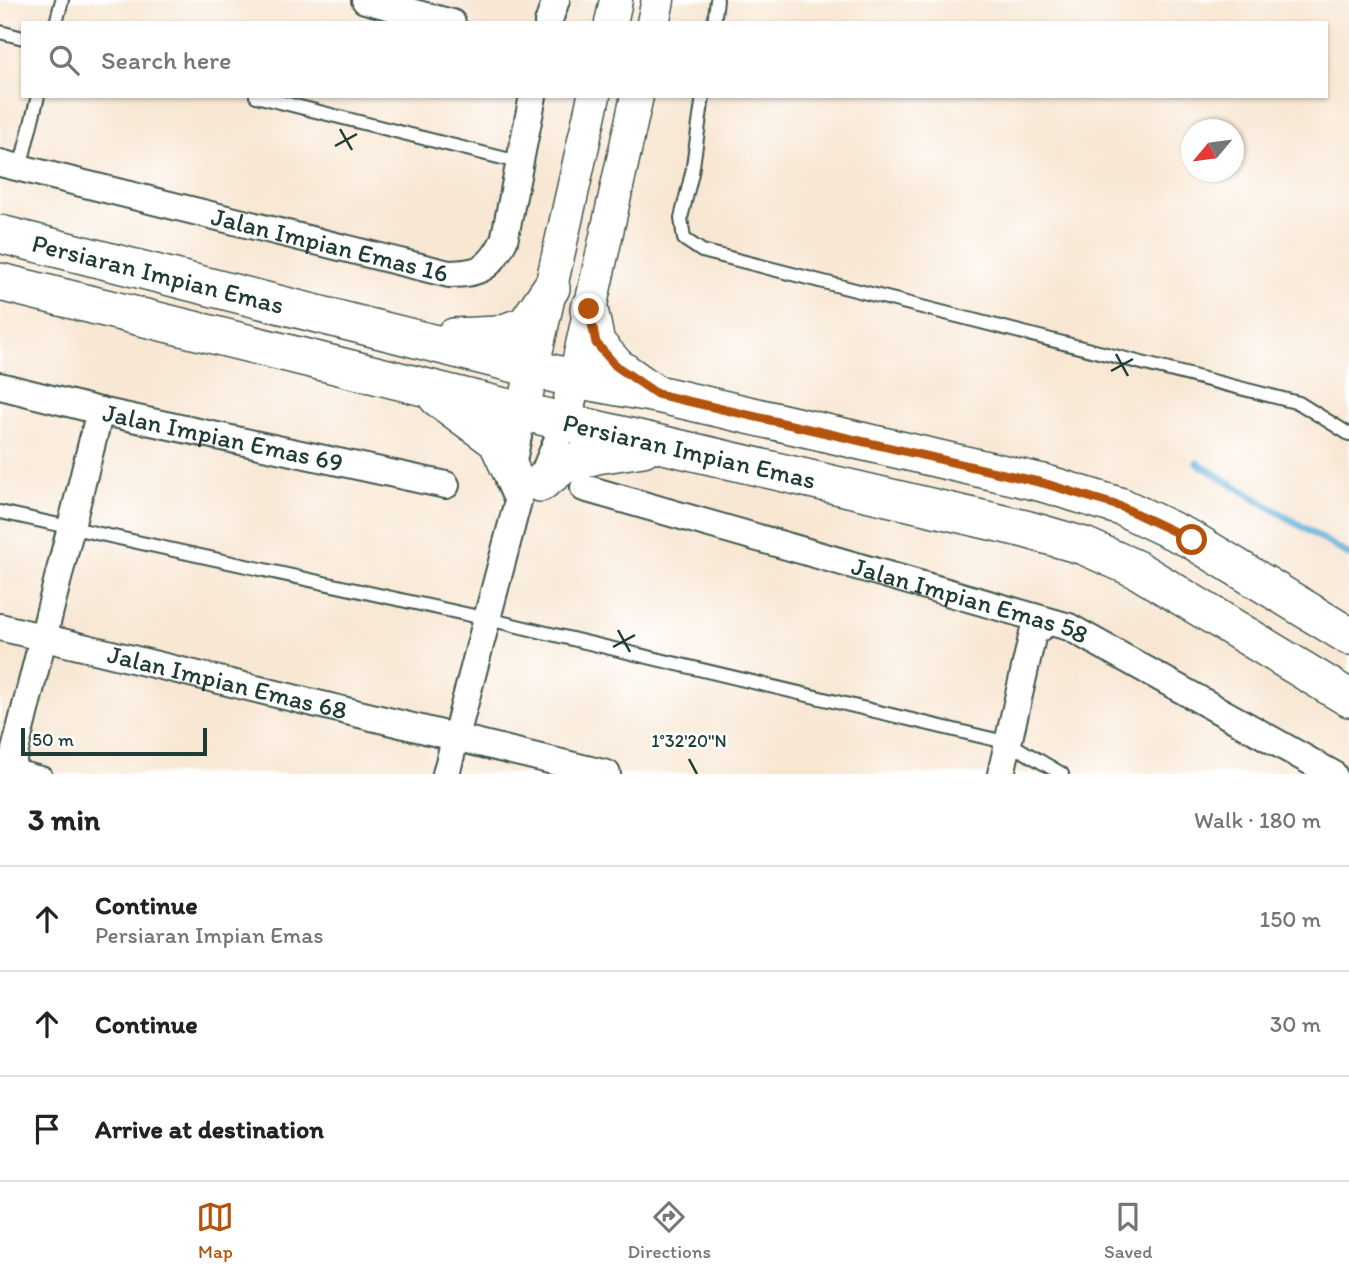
<!DOCTYPE html>
<html lang="en">
<head>
<meta charset="utf-8">
<style>
  body { margin:0; font-family:Itim,sans-serif; background:#f2f2f2; color:#222 }
  .compass { position:absolute; left:1181px; top:119px; width:63px; height:63px; border-radius:50%; background:#fff; box-shadow:0 2px 5px #0004; rotate:241deg }
  .scale { position:absolute; left:21px; bottom:18px; width:186px; box-sizing:border-box; padding-left:7px; border:4px solid #1f3d34; border-top:0; font-size:19px; line-height:24px; white-space:nowrap; color:#1f3d34; -webkit-text-stroke:5px #fff; paint-order:stroke }
  .stop { position:absolute; width:21px; height:21px; margin:-16px; border:5px solid #b45309; border-radius:50%; background:#fff }
  .stop.end { background:#b45309; border-color:#fff; box-shadow:0 2px 7px #0008 }
  .list { margin:0; padding:0; list-style:none }
  h2 { display:flex; justify-content:space-between; align-items:center; height:91px; margin:0; padding:0 28px; font-size:30px }
  h2 small { font-size:23px; font-weight:400; color:#767676 }
  .list li { display:grid; grid-template-columns:46px 1fr auto; gap:21px; align-items:center; box-sizing:border-box; height:105px; padding:0 28px; border-top:2px solid #e0e0e0 }
  .list b { display:block; font-size:26px; white-space:nowrap }
  .list p { margin:0; font-size:23px; white-space:nowrap; color:#767676 }
  .list em { font-size:23px; font-style:normal; color:#767676 }
  .icon { flex:none; width:38px; height:38px; fill:none; stroke:currentColor; stroke-width:2; stroke-linecap:round; stroke-linejoin:round }
  .map { position:relative; flex:none; width:1349px; height:774px; overflow:hidden }
  .search { position:absolute; background:#fff; box-shadow:0 2px 5px #0004; left:21px; right:21px; top:21px; height:77px; display:flex; align-items:center; gap:18px; box-sizing:border-box; padding:0 24px; border-radius:0px; color:#767676; font-size:26px }
  .sheet { height:406px; background:#fff }
  nav { display:flex; justify-content:space-around; align-items:center; box-sizing:border-box; height:98px; border-top:2px solid #e0e0e0; background:#fff; font-size:19px; color:#767676 }
  nav a { display:grid; justify-items:center; gap:4px }
  nav .on { color:#b45309 }
  .map>svg:first-child { display:block }
</style>
</head>
<body>
<div class="map">
<svg width="1349" height="774" viewBox="0 0 1349 774">
  <rect width="100%" height="100%" fill="#fff"/>
  <filter id="ink" filterUnits="userSpaceOnUse"><feTurbulence type="fractalNoise" baseFrequency=".0143" numOctaves="2"/><feDisplacementMap in="SourceGraphic" scale="14" xChannelSelector="R" yChannelSelector="G"/><feConvolveMatrix kernelMatrix="1 2 1 2 8 2 1 2 1" color-interpolation-filters="sRGB"/></filter>
  <filter id="wash" filterUnits="userSpaceOnUse"><feTurbulence type="fractalNoise" baseFrequency=".00686" numOctaves="4" result="noise"/><feDisplacementMap in="SourceGraphic" scale="28" xChannelSelector="R" yChannelSelector="G"/><feGaussianBlur stdDeviation="1.57" result="paint"/><feColorMatrix in="noise" values="0 0 0 0 0 0 0 0 0 0 0 0 0 0 0 0 0 1.4 0 .05"/><feComposite in="paint" operator="in"/></filter>
  <g filter="url(#wash)">
    <rect width="100%" height="100%" fill="#f8e7d3"/>
    <g fill="none" stroke-linecap="round" stroke-linejoin="round">
      <path stroke="#5dafd8" stroke-width="7" d="M 1197,463 L 1349,555"/>
    </g>
  </g>
  <g filter="url(#ink)">
    <g fill="none" stroke-linecap="round" stroke-linejoin="round">
      <defs>
        <g id="service">
          <path d="M 56,23 L 62,0"/>
          <path d="M 714,23 L 717,0"/>
          <path d="M 0,32 L 23,38"/>
          <path d="M 256,96 L 518,162"/>
          <path d="M 703,96 L 692,173 L 681,218 L 684,239 L 702,251 L 1299,403 L 1349,434"/>
          <path d="M 20,168 L 38,96"/>
          <path d="M 0,512 L 488,619 L 1009,743 L 1062,774"/>
          <path d="M 11,765 L 45,774"/>
        </g>
        <g id="minor">
          <path d="M 365,0 L 452,23"/>
          <path d="M 548,23 L 556,0"/>
          <path id="s1" d="M 0,163 L 449,274 C 481,273 489,269 504,241 L 533,96"/>
          <path id="s2" d="M 0,386 L 100,411 L 446,485"/>
          <path d="M 540,482 L 565,422"/>
          <path id="s3" d="M 584,488 L 1069,627 L 1333,774"/>
          <path id="s4" d="M 0,627 L 607,774"/>
          <path d="M 9,774 L 100,411"/>
          <path d="M 446,774 L 518,501 L 509,481 L 523,411"/>
          <path d="M 1001,774 L 1033,633 L 1048,622"/>
        </g>
        <g id="tertiary">
          <path d="M 611,23 L 616,0"/>
          <path d="M 653,23 L 658,0"/>
          <path d="M 523,411 L 594,96"/>
          <path d="M 565,422 L 637,96"/>
        </g>
        <g id="secondary">
          <path id="s5" d="M 0,234 L 575,379 L 657,394 L 1043,483 L 1122,507 L 1192,540 L 1349,636"/>
          <path id="s6" d="M 0,282 L 565,422 L 1025,529 L 1084,546 L 1136,569 L 1349,698"/>
          <path d="M 589,309 L 596,343 L 616,366 L 650,390"/>
          <path d="M 454,337 L 498,335 L 526,325 L 551,288"/>
          <path d="M 437,397 L 497,441 L 511,471"/>
          <path d="M 540,483 L 565,464 L 597,455 L 643,448"/>
        </g>
      </defs>
      <use href="#service" stroke="#40564c" stroke-width="16"/>
      <use href="#minor" stroke="#40564c" stroke-width="30"/>
      <use href="#tertiary" stroke="#40564c" stroke-width="35"/>
      <use href="#secondary" stroke="#40564c" stroke-width="40"/>
      <use href="#service" stroke="#fff" stroke-width="12"/>
      <use href="#minor" stroke="#fff" stroke-width="26"/>
      <use href="#tertiary" stroke="#fff" stroke-width="32"/>
      <use href="#secondary" stroke="#fff" stroke-width="37"/>
    </g>
  </g>
  <g fill="none" stroke-linecap="round" stroke-linejoin="round" filter="url(#ink)">
    <path stroke="#b45309" stroke-width="9" d="M 589,309 L 596,343 L 616,366 L 657,394 L 1043,483 L 1122,507 L 1192,540"/>
  </g>
  <path fill="none" stroke="#1f3d34" stroke-width="2.5" d="M 340,129 L 352,150M 335,146 L 357,134M 1116,354 L 1128,376M 1111,371 L 1133,359M 618,630 L 630,652M 613,647 L 635,635M 689,759 L 697,774"/>
  <g text-anchor="middle" dominant-baseline="central" stroke-width="5" stroke-linejoin="round" paint-order="stroke">
    <g font-size="26" fill="#1f3d34" stroke="#fff">
      <text stroke="none"><textPath href="#s1" startOffset="340">Jalan Impian Emas 16</textPath></text>
      <text stroke="none"><textPath href="#s5" startOffset="163">Persiaran Impian Emas</textPath></text>
      <text stroke="none"><textPath href="#s2" startOffset="229">Jalan Impian Emas 69</textPath></text>
      <text stroke="none"><textPath href="#s6" startOffset="710">Persiaran Impian Emas</textPath></text>
      <text stroke="none"><textPath href="#s3" startOffset="402">Jalan Impian Emas 58</textPath></text>
      <text stroke="none"><textPath href="#s4" startOffset="234">Jalan Impian Emas 68</textPath></text>
    </g>
  </g>
  <g font-size="18" text-anchor="middle" fill="#1f3d34" stroke="#fff" stroke-width="5" stroke-linejoin="round" paint-order="stroke">
    <text x="689" y="747">1°32'20"N</text>
  </g>
</svg>
<svg class="compass" viewBox="-18 -18 36 36"><path d="M0-13l5 13h-10z" fill="#e53935"/><path d="M0 13l5-13h-10z" fill="#767676"/></svg>
<div class="scale">50 m</div>
<div class="stop" style="left:1192px;top:540px"></div>
<div class="stop end" style="left:589px;top:309px"></div>
<div class="search"><svg class="icon" aria-label="search" viewBox="0 0 24 24"><circle cx="10" cy="10" r="6"/><path d="M15 15l6 6"/></svg>Search here</div>
</div>
<section class="sheet">
<h2>3 min<small>Walk · 180 m</small></h2>
<ul class="list">
<li><svg class="icon" aria-label="ahead" viewBox="0 0 24 24"><path d="M12 20V5M6 11l6-6 6 6"/></svg><div><b>Continue</b><p>Persiaran Impian Emas</p></div><em>150 m</em></li>
<li><svg class="icon" aria-label="ahead" viewBox="0 0 24 24"><path d="M12 20V5M6 11l6-6 6 6"/></svg><div><b>Continue</b></div><em>30 m</em></li>
<li><svg class="icon" aria-label="arrive" viewBox="0 0 24 24"><path d="M6 21V4h12l-3 4 3 4H6"/></svg><div><b>Arrive at destination</b></div></li>
</ul>
</section>
<nav>
<a class="on"><svg class="icon" aria-label="map" viewBox="0 0 24 24"><path d="M3 6l6-2 6 2 6-2v14l-6 2-6-2-6 2zM9 4v14M15 6v14"/></svg>Map</a>
<a><svg class="icon" aria-label="directions" viewBox="0 0 24 24"><path d="M12 3l9 9-9 9-9-9zM9 14v-3h6M13 9l2 2-2 2"/></svg>Directions</a>
<a><svg class="icon" aria-label="saved" viewBox="0 0 24 24"><path d="M7 4h10v16l-5-4-5 4z"/></svg>Saved</a>
</nav>
</body>
</html>
